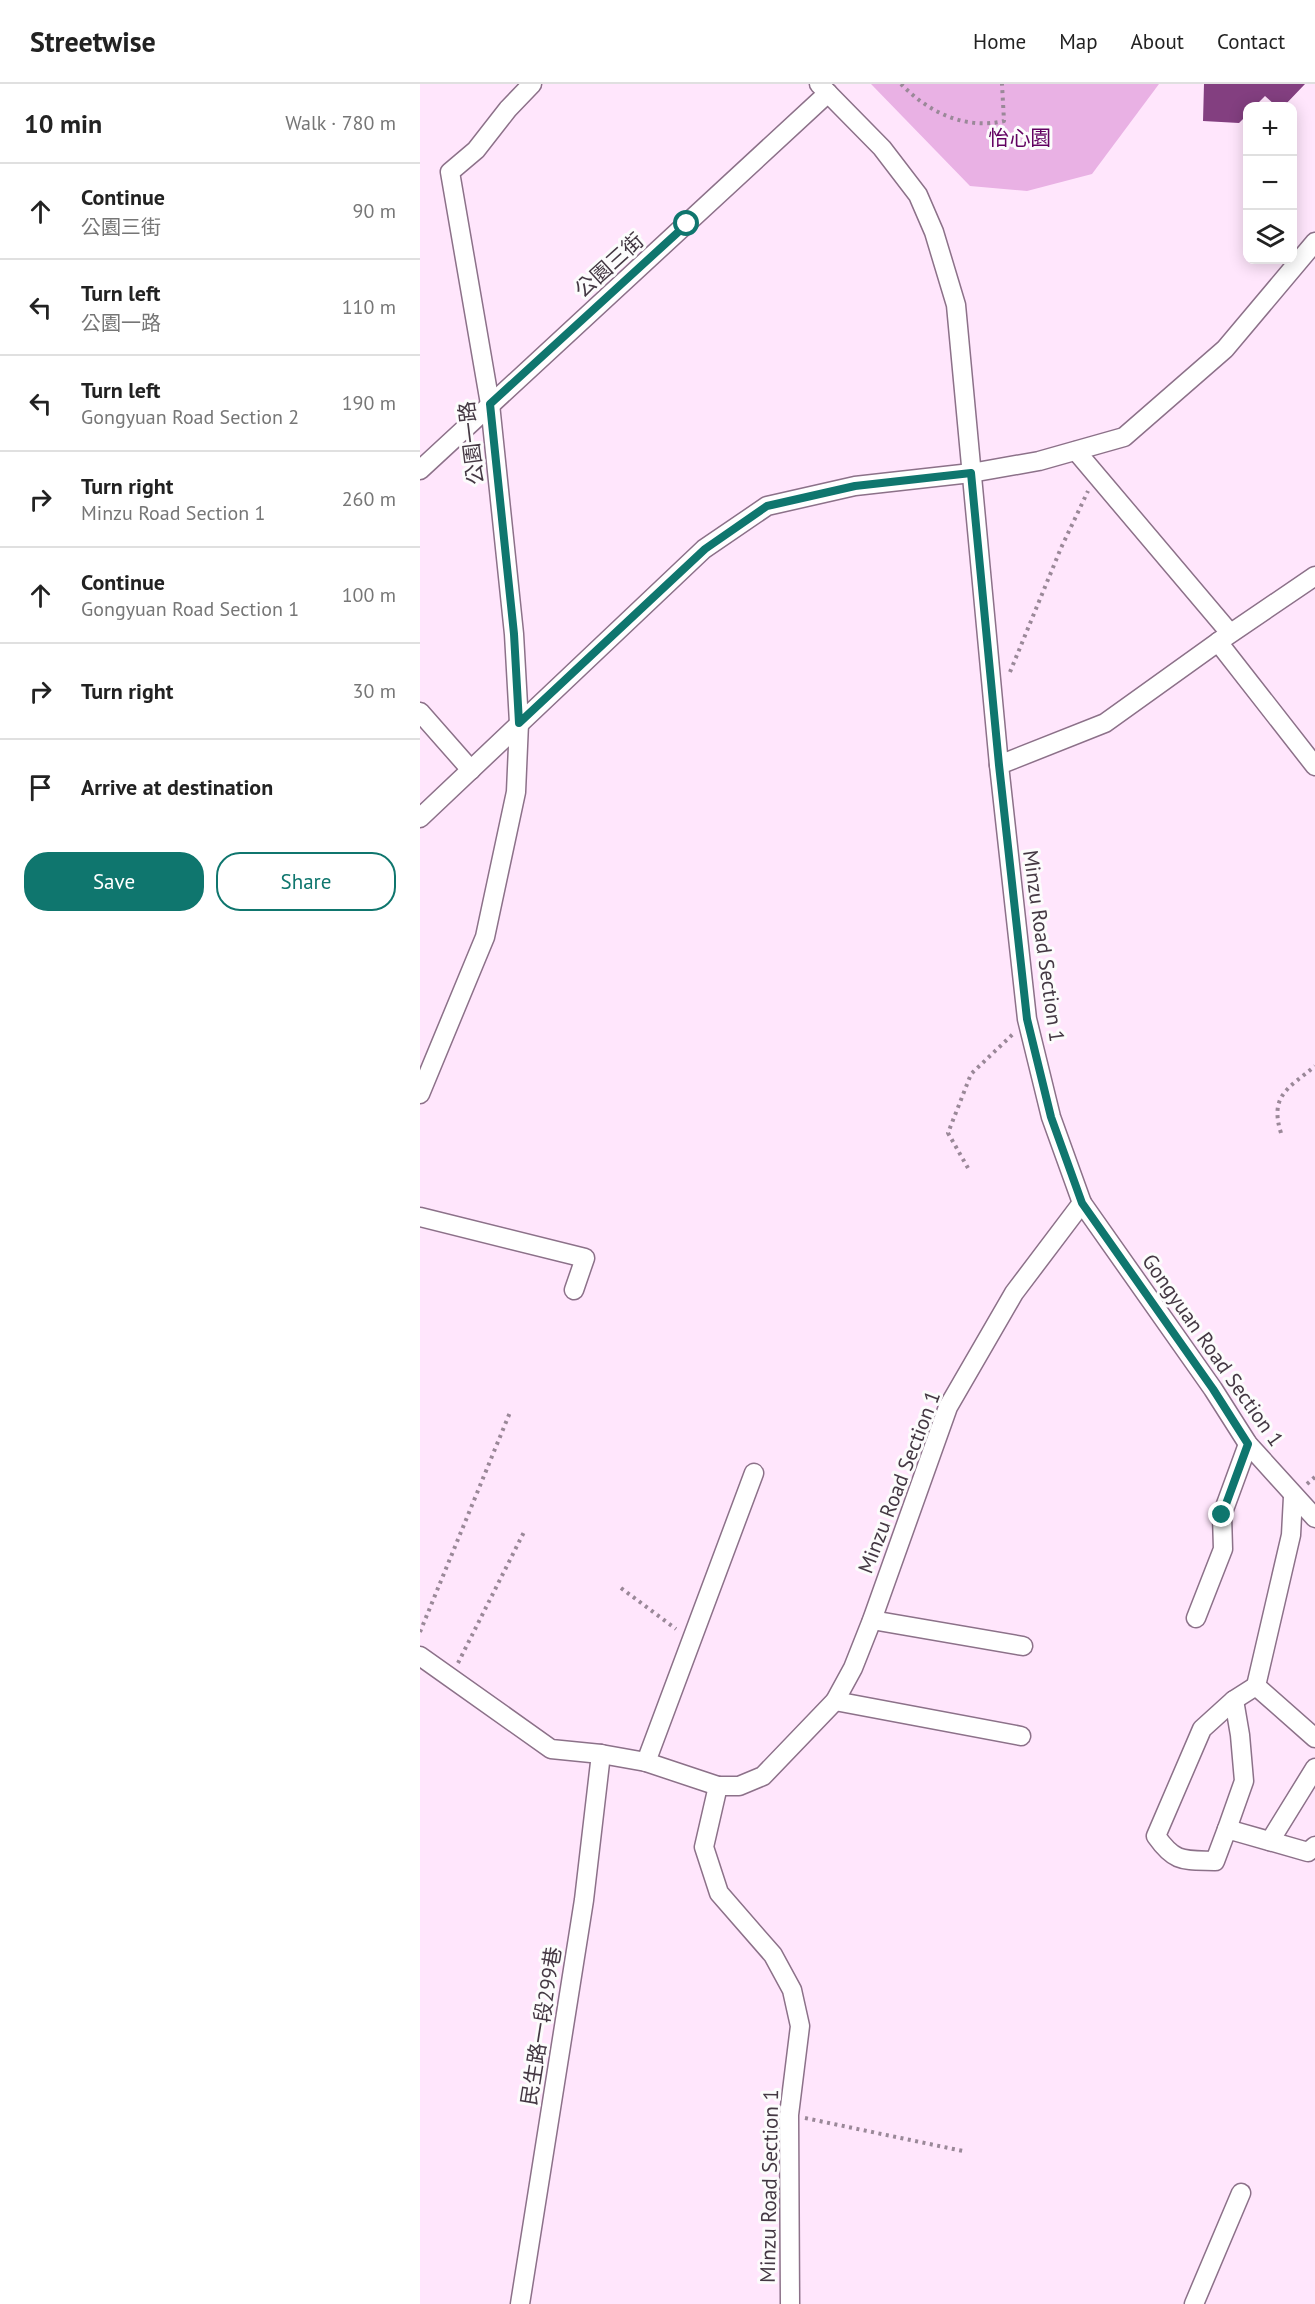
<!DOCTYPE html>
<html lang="en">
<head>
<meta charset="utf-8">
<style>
  body { margin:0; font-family:"PT Sans","Noto Sans TC",sans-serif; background:#f6f6f6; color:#222 }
  .controls { position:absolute; right:18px; top:18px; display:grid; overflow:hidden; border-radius:12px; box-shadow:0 3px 15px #0003 }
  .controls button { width:54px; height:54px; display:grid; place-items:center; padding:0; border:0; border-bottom:2px solid #e0e0e0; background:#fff; color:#222; font:30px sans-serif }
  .stop { position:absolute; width:18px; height:18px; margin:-14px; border:4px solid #0f766e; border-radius:50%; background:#fff }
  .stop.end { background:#0f766e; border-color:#fff; box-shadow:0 2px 6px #0008 }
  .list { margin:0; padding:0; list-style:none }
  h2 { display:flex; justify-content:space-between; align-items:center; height:78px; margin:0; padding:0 24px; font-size:26px }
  h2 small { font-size:20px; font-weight:400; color:#767676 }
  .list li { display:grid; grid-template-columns:39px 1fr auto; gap:18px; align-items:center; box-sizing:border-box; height:96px; padding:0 24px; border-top:2px solid #e0e0e0 }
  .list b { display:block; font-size:22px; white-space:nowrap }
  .list p { margin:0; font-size:20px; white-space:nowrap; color:#767676 }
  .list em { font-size:20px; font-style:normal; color:#767676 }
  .actions { display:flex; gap:12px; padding:18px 24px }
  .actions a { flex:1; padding:14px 0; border:2px solid #0f766e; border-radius:24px; text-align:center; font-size:21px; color:#0f766e }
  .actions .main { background:#0f766e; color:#fff }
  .icon { flex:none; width:33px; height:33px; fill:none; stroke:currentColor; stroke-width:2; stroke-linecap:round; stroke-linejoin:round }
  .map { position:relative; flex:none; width:895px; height:2220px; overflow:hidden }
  header { display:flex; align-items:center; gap:36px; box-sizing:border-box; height:84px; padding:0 30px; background:#fff; border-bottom:2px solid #e0e0e0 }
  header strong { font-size:28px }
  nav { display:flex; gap:33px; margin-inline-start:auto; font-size:21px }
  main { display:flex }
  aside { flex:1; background:#fff }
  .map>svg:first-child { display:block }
</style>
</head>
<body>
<header>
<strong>Streetwise</strong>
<nav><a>Home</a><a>Map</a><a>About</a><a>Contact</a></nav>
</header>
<main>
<aside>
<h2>10 min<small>Walk · 780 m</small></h2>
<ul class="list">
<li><svg class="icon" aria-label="ahead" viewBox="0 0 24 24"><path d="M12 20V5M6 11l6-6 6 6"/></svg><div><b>Continue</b><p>公園三街</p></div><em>90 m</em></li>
<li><svg class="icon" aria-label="left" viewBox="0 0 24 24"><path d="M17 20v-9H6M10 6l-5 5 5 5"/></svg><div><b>Turn left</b><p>公園一路</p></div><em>110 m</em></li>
<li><svg class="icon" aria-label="left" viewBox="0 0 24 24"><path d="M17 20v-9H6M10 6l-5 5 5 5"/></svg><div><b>Turn left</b><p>Gongyuan Road Section 2</p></div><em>190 m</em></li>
<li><svg class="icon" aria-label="right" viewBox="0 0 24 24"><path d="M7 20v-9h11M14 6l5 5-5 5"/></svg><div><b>Turn right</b><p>Minzu Road Section 1</p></div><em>260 m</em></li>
<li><svg class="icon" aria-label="ahead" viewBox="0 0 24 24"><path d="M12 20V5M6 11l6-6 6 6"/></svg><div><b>Continue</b><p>Gongyuan Road Section 1</p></div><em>100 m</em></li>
<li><svg class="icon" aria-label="right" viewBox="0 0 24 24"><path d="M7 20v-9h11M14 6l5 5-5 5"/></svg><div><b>Turn right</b></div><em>30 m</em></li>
<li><svg class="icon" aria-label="arrive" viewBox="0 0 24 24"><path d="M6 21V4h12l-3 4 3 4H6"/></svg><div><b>Arrive at destination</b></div></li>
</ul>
<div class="actions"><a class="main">Save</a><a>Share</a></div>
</aside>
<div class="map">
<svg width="895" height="2220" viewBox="0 0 895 2220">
  <rect width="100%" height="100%" fill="#ffe6fc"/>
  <path fill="#e9b1e4" d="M 451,0 L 739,0 L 672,90 L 607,107 L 550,102 Z"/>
  <path fill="#833f80" d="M 784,0 L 885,0 L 864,22 L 856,22 L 845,12 L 835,22 L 828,22 L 828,30 L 819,39 L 783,37 Z"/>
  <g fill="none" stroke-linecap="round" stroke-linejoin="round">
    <defs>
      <g id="minor">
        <path d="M 399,0 L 462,64 L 498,111 L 514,148 L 536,221 L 579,681 L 607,935 L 631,1033 L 662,1119 L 793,1305 L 828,1360 L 895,1434"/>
        <path d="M 656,367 L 810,549"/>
        <path d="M 0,386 L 408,9"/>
        <path d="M 798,558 L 895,682"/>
        <path d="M 0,628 L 51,686"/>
        <path d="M 579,681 L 685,639 L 798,558 L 895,492"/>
        <path d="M 0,734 L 284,465 L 347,422 L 435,402 L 551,389 L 619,377 L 704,353 L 805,265 L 895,158"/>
        <path d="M 0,1010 L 65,853 L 96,708 L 99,639 L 94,550 L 70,320 L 30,88 L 56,66 L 88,25 L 112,0"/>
        <path d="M 0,1133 L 165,1174 L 154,1206"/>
        <path d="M 873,1413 L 871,1451 L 836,1602 L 895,1654"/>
        <path d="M 776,1534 L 803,1465 L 802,1431 L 828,1360"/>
        <path d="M 452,1536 L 603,1562"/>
        <path d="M 0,1572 L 131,1665 L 181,1670 L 226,1678 L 298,1702"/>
        <path d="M 836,1602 L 814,1616 L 782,1645 L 736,1752 C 755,1779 763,1776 795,1777 L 807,1745 L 888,1768 L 895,1762"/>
        <path d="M 415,1617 L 601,1652"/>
        <path d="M 226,1678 L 334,1389"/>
        <path d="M 807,1745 L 824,1697 L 820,1651 L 814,1616"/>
        <path d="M 850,1757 L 895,1684"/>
        <path d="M 100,2220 L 164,1816 L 181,1670"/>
        <path d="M 370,2220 L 369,2031 L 380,1942 L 372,1906 L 353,1871 L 299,1809 L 284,1763 L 298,1702 L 319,1702 L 343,1692 L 415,1617 L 433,1584 L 452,1536 L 528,1323 L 594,1209 L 662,1119"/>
        <path d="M 774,2220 L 821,2109"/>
      </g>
    </defs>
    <use href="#minor" stroke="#8c7189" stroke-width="21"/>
    <g stroke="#9a8898" stroke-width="4" stroke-dasharray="3 4.5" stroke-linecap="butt">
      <path d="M 481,0 C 508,28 545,46 584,37 L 582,0"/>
      <path d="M 590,588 L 641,464 L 668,407"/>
      <path d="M 861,1049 C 849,1011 869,1004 895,982"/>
      <path d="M 548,1084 L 528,1049 L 551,990 L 594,949"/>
      <path d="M 887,1400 L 895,1393"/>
      <path d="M 201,1504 L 256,1545"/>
      <path d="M 0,1548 L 91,1326"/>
      <path d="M 38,1579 L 104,1448"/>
      <path d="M 385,2034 L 543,2067"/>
    </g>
    <use href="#minor" stroke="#fff" stroke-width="18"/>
  </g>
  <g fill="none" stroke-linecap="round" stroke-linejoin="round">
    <path stroke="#0f766e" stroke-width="8" d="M 267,140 L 70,320 L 94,550 L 99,639 L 285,465 L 347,422 L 435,402 L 551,389 L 579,681 L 607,935 L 631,1033 L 662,1119 L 793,1305 L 828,1360 L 802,1431"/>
  </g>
  <g text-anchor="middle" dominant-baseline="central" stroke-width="6" stroke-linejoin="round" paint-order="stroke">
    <g font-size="21" fill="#620261" stroke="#fcfcfc">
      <text x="600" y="53">怡心園</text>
    </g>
    <g font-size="21" fill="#443843" stroke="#fcfcfc">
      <text transform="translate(189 181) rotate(-42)">公園三街</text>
      <text transform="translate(51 359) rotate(-97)">公園一路</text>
      <text transform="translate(624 862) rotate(82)">Minzu Road Section 1</text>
      <text transform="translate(793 1266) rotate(55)">Gongyuan Road Section 1</text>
      <text transform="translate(479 1398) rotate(-69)">Minzu Road Section 1</text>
      <text transform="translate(121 1942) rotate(-81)">民生路一段299巷</text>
      <text transform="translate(349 2102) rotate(-89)">Minzu Road Section 1</text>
    </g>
  </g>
</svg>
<div class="controls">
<button>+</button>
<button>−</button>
<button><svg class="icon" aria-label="layers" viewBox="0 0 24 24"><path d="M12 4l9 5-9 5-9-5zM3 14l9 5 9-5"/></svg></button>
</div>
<div class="stop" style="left:267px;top:140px"></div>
<div class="stop end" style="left:802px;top:1431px"></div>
</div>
</main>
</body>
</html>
